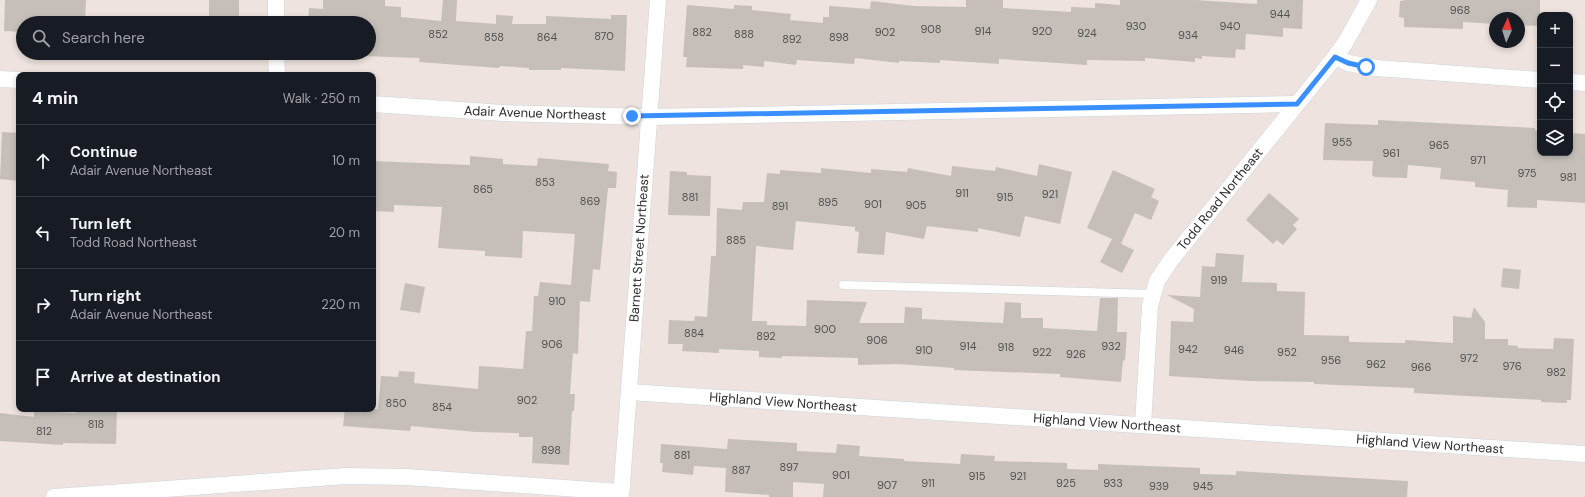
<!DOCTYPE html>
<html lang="en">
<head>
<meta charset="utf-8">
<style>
  body { margin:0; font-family:"DM Sans",sans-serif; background:#242831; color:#f1f3f6 }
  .controls { position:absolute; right:12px; top:12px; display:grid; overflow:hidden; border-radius:8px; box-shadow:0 2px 6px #0003 }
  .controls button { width:36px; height:36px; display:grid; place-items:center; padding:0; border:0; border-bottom:1px solid #363941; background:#171b24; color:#f1f3f6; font:20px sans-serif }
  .compass { position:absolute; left:1489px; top:12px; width:36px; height:36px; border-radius:50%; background:#171b24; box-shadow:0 2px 6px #0003; rotate:4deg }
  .stop { position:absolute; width:12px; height:12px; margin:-9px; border:3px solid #3a8fff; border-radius:50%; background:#fff }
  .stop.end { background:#3a8fff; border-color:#fff; box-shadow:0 1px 4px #0008 }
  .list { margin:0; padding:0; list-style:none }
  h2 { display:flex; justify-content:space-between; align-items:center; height:52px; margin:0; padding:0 16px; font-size:17px }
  h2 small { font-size:13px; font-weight:400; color:#9ea1a6 }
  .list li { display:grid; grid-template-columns:26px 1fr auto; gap:12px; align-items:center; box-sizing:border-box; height:72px; padding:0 16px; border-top:1px solid #363941 }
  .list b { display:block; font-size:15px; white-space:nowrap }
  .list p { margin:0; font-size:13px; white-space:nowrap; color:#9ea1a6 }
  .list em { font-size:13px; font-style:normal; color:#9ea1a6 }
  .icon { flex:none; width:22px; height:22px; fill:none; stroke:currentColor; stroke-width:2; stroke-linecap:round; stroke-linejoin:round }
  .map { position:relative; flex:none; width:1585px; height:497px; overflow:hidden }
  .search { position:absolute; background:#171b24; box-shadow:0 2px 6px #0003; left:16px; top:16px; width:360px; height:44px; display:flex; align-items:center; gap:10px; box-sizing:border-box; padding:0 14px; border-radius:22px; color:#9ea1a6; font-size:15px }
  .panel { position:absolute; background:#171b24; box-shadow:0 2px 6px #0003; left:16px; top:72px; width:360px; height:340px; border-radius:8px }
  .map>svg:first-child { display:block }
</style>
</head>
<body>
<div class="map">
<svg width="1585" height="497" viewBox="0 0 1585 497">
  <rect width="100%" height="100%" fill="#eee3de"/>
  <g fill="#c6bfb9">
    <path d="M 5,0 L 86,0 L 85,23 L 23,23 L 23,32 L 4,31 Z"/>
    <rect x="209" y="0" width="30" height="23"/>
    <path d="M 323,0 L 385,0 L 385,6 L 401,7 L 401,17 L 441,21 L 443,0 L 457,0 L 456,21 L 496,24 L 496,15 L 513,16 L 512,24 L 546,24 L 546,16 L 611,19 L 611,15 L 627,15 L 625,71 L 561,68 L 561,70 L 529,70 L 529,68 L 500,66 L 499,68 L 419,62 L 420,58 L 306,54 L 369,53 L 369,23 L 308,23 L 309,8 L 323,9 Z"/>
    <path d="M 966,0 L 1003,0 L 1003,8 L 1071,12 L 1071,7 L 1095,8 L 1095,3 L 1120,5 L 1120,0 L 1196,0 L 1257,4 L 1257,0 L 1303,0 L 1302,29 L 1283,28 L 1283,37 L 1246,34 L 1245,50 L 1236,49 L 1235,58 L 1202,56 L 1202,59 L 1195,58 L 1195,62 L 1145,58 L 1145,61 L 1087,60 L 1087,65 L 999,59 L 999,64 L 940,60 L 940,63 L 899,61 L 899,63 L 855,58 L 854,64 L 797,60 L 796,65 L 764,61 L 764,67 L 743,65 L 743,69 L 686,67 L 687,57 L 683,57 L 687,5 L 734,9 L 734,5 L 752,6 L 752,10 L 791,14 L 790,20 L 823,23 L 823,17 L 829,17 L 829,6 L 870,9 L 871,1 L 914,6 L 966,7 Z"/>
    <path d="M 1405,0 L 1540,0 L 1540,26 L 1519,25 L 1519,18 L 1495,18 L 1495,24 L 1463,22 L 1463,29 L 1404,27 L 1404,18 L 1399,17 L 1400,1 Z"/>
    <path d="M 1378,120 L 1535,128 L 1535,130 L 1540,131 L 1540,153 L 1570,153 L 1570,133 L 1585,134 L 1585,203 L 1537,200 L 1537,208 L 1507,207 L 1508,190 L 1475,187 L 1475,182 L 1440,179 L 1441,168 L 1408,165 L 1407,178 L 1375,177 L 1372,175 L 1373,161 L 1323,160 L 1325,123 L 1378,125 Z"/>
    <path d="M 2,132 L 19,133 L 19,181 L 0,179 Z"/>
    <path d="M 470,156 L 503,159 L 503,164 L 537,166 L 538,158 L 609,164 L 608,171 L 617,172 L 616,188 L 608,188 L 600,270 L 593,269 L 590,302 L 580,301 L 578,354 L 573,353 L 570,394 L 575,394 L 574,411 L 572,411 L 569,465 L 532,463 L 533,437 L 519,437 L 519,433 L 476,432 L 411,426 L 410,431 L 343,426 L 345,409 L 378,409 L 381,376 L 398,377 L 399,371 L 415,372 L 414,383 L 478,389 L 479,366 L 523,369 L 526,331 L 532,331 L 534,296 L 538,296 L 540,282 L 571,285 L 575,234 L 523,231 L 522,258 L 485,256 L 485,251 L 438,248 L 442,207 L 394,205 L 394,212 L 373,211 L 373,161 L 470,165 Z"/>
    <path d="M 1039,164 L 1072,172 L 1060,224 L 1025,216 L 1020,237 L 978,228 L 978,232 L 927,226 L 924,239 L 886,232 L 884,255 L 857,253 L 859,232 L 855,231 L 855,227 L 796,221 L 793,250 L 756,246 L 752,321 L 767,321 L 767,325 L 806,326 L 807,300 L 867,302 L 859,323 L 904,323 L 905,307 L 922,308 L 922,319 L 1003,323 L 1005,302 L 1021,303 L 1021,318 L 1043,318 L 1043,328 L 1097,331 L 1100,298 L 1118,298 L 1117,332 L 1127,332 L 1125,361 L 1123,360 L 1121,382 L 1060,377 L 1060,374 L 954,370 L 954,368 L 898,364 L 858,365 L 858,358 L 782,356 L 782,358 L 759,357 L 759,351 L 719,349 L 719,353 L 682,351 L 683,344 L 668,344 L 669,320 L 694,321 L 695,316 L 707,317 L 711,256 L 716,256 L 717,208 L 742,210 L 743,202 L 764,202 L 767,173 L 780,174 L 780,170 L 821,173 L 821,168 L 871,173 L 871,169 L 907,172 L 908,168 L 951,176 L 952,166 L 995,171 L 996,167 L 1037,176 Z"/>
    <path d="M 1113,170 L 1155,189 L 1151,197 L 1159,201 L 1151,220 L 1135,213 L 1121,244 L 1113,240 L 1134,250 L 1122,273 L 1100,262 L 1112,239 L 1087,228 Z"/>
    <path d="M 670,171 L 687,172 L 687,175 L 711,176 L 710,216 L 668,215 Z"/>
    <path d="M 1269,193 L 1299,219 L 1293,225 L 1297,229 L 1283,245 L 1277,240 L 1273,244 L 1246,220 Z"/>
    <path d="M 1216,253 L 1244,255 L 1242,282 L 1277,283 L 1277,291 L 1305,292 L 1304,335 L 1349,336 L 1349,342 L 1405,343 L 1405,340 L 1453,343 L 1453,316 L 1471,318 L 1474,307 L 1485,322 L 1485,339 L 1508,339 L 1508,345 L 1518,346 L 1518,348 L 1553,349 L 1554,338 L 1574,339 L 1571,400 L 1567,400 L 1567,403 L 1541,402 L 1541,400 L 1414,393 L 1414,388 L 1314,384 L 1314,382 L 1250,381 L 1169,376 L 1171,321 L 1193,322 L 1194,309 L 1167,295 L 1200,297 L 1202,266 L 1215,267 Z"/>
    <path d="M 1503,268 L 1521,270 L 1519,289 L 1501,287 Z"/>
    <path d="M 405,283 L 425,287 L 420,313 L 400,310 Z"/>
    <path d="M 76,409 L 117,409 L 116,444 L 63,443 L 63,445 L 0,441 L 0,413 L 34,417 L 34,411 L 76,413 Z"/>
    <path d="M 728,439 L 797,443 L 797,451 L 817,452 L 836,453 L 837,444 L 860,446 L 859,456 L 904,459 L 904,461 L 960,464 L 961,454 L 995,456 L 994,461 L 1067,463 L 1067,469 L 1098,470 L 1098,464 L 1200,468 L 1200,474 L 1236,475 L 1236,471 L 1408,481 L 1407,497 L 823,497 L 824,484 L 793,482 L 793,497 L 769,497 L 769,495 L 725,492 L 726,468 L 694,466 L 693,475 L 662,472 L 663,463 L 660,463 L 661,444 L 727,449 Z"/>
  </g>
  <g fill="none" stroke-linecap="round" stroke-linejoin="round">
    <defs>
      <path id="lane" d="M 843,285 L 1153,294"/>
      <g id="street">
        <path d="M 276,0 L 276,23"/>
        <path d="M 276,53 L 277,75"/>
        <path d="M 1335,57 L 1348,63 L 1376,68 L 1540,80"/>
        <path d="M 0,79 L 19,80"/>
        <path d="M 1570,82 L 1585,83"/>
        <path d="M 373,104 L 503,113 L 649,117 L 1297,104"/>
        <path d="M 629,392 L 1585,454"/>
        <path d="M 1143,425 L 1150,306 L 1157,281 L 1171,260 L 1335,57 L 1345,43 L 1369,0"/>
        <path d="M 54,497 L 346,476 L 407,477 L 621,492"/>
        <path d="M 621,497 L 658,0"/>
      </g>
    </defs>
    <use href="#lane" stroke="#ccd4de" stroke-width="9"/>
    <use href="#street" stroke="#ccd4de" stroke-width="17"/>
    <use href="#lane" stroke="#fff" stroke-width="8"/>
    <use href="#street" stroke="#fff" stroke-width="16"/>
  </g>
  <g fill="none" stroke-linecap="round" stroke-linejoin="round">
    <path stroke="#3a8fff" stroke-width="5" d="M 632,116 L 1297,104 L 1335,57 L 1348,63 L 1366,67"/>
  </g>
  <g text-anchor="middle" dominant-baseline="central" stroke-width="4" stroke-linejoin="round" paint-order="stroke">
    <g font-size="11" fill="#52514f">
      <text x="1460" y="10">968</text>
      <text x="1280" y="14">944</text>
      <text x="1136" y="26">930</text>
      <text x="1230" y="26">940</text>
      <text x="931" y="29">908</text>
      <text x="983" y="31">914</text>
      <text x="1042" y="31">920</text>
      <text x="702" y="32">882</text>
      <text x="885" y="32">902</text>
      <text x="1087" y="33">924</text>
      <text x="438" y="34">852</text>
      <text x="744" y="34">888</text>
      <text x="1188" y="35">934</text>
      <text x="604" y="36">870</text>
      <text x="494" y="37">858</text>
      <text x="547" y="37">864</text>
      <text x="839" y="37">898</text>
      <text x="792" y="39">892</text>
      <text x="1342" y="142">955</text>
      <text x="1439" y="145">965</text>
      <text x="1391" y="153">961</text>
      <text x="1478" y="160">971</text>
      <text x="1527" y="173">975</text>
      <text x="1568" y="177">981</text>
      <text x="545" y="182">853</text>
      <text x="483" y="189">865</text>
      <text x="962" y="193">911</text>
      <text x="1050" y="194">921</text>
      <text x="690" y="197">881</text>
      <text x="1005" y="197">915</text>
      <text x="590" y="201">869</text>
      <text x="828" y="202">895</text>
      <text x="873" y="204">901</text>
      <text x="916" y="205">905</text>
      <text x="780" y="206">891</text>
      <text x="736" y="240">885</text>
      <text x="1219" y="280">919</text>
      <text x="557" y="301">910</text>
      <text x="825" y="329">900</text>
      <text x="694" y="333">884</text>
      <text x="766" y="336">892</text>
      <text x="877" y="340">906</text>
      <text x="552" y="344">906</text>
      <text x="968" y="346">914</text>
      <text x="1111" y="346">932</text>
      <text x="1006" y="347">918</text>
      <text x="1188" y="349">942</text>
      <text x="924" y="350">910</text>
      <text x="1234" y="350">946</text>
      <text x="1042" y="352">922</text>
      <text x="1287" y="352">952</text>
      <text x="1076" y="354">926</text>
      <text x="1469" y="358">972</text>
      <text x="1331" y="360">956</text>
      <text x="1376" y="364">962</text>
      <text x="1512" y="366">976</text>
      <text x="1421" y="367">966</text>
      <text x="1556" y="372">982</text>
      <text x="527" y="400">902</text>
      <text x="396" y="403">850</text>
      <text x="442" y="407">854</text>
      <text x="96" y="424">818</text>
      <text x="44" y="431">812</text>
      <text x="551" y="450">898</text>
      <text x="682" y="455">881</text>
      <text x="789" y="467">897</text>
      <text x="741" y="470">887</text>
      <text x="841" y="475">901</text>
      <text x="977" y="476">915</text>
      <text x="1018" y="476">921</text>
      <text x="928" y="483">911</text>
      <text x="1066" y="483">925</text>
      <text x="1113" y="483">933</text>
      <text x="887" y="485">907</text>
      <text x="1159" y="486">939</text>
      <text x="1203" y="486">945</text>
    </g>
    <g font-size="13" fill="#2c2c2c" stroke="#fff">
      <text transform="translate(535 113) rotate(2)">Adair Avenue Northeast</text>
      <text transform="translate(1220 199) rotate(-51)">Todd Road Northeast</text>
      <text transform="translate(639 248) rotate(-86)">Barnett Street Northeast</text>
      <text transform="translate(783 402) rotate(4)">Highland View Northeast</text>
      <text transform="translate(1107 423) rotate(4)">Highland View Northeast</text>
      <text transform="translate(1430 444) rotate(4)">Highland View Northeast</text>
    </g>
  </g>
</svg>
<div class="controls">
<button>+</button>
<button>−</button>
<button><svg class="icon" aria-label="locate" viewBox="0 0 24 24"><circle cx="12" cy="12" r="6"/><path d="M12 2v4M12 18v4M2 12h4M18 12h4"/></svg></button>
<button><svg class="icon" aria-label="layers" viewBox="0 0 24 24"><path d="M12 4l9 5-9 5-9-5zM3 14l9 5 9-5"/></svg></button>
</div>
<svg class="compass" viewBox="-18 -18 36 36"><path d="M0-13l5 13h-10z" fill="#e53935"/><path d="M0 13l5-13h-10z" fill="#9ea1a6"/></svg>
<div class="stop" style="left:1366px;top:67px"></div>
<div class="stop end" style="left:632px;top:116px"></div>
<div class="search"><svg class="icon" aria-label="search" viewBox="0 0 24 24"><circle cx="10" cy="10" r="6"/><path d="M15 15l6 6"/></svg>Search here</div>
<section class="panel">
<h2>4 min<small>Walk · 250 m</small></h2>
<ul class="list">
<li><svg class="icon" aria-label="ahead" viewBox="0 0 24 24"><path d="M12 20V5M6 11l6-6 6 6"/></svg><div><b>Continue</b><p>Adair Avenue Northeast</p></div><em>10 m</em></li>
<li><svg class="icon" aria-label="left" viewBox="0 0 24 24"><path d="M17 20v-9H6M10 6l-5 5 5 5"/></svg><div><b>Turn left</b><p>Todd Road Northeast</p></div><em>20 m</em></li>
<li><svg class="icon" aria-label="right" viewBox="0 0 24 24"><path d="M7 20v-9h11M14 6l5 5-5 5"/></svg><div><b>Turn right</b><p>Adair Avenue Northeast</p></div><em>220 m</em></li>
<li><svg class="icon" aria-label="arrive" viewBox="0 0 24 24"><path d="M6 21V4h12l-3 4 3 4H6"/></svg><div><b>Arrive at destination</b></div></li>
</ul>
</section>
</div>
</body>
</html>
